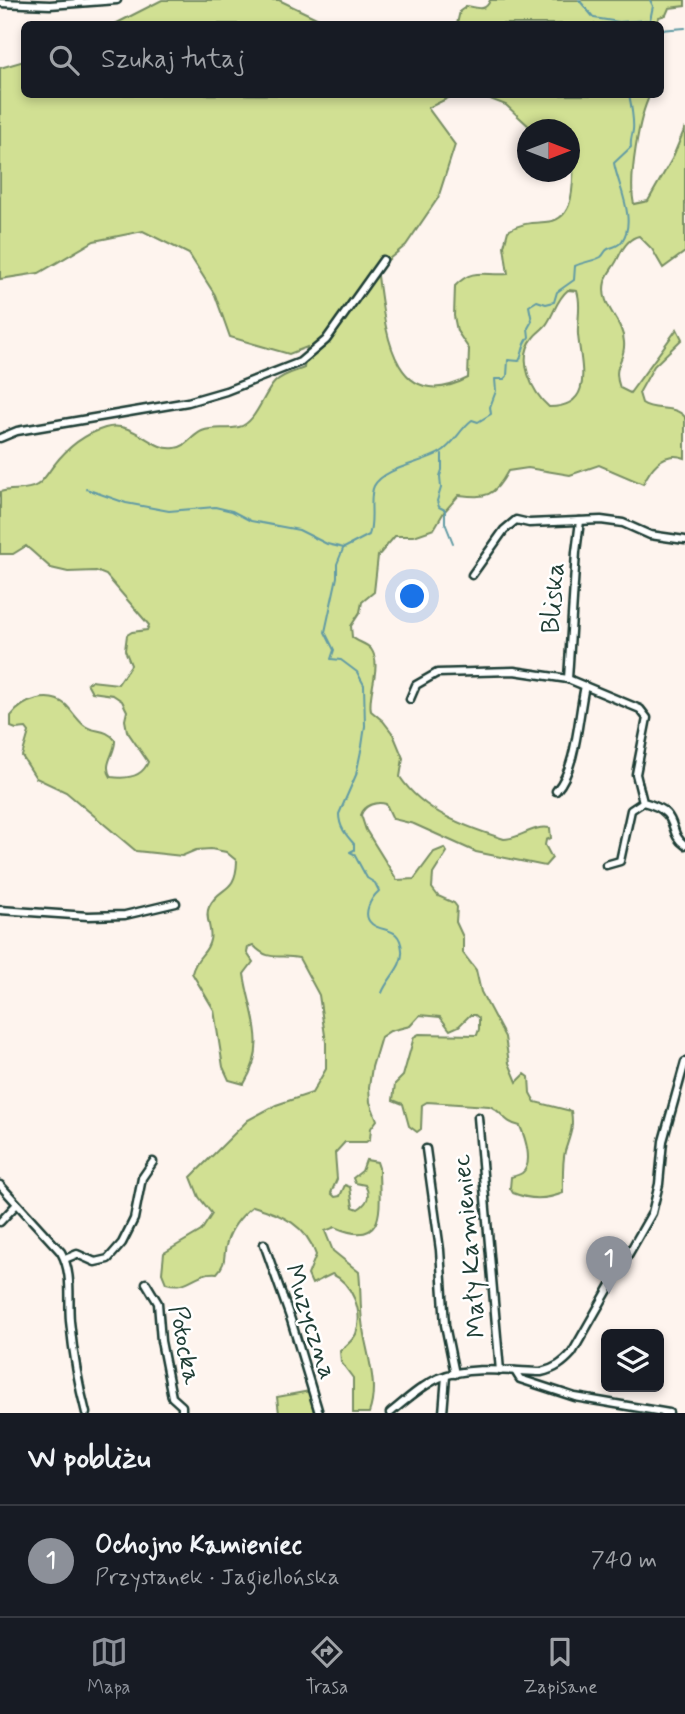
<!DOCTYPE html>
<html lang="pl">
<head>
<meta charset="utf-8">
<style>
  body { margin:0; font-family:Mynerve,sans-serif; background:#20242c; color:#f1f3f6 }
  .controls { position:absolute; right:21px; bottom:21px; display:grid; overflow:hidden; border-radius:10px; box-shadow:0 4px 10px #0003 }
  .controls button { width:63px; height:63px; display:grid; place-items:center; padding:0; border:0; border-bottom:2px solid #363941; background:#171b24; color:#f1f3f6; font:35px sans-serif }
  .compass { position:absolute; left:517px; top:119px; width:63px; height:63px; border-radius:50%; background:#171b24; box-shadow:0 4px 10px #0003; rotate:90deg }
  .you { position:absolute; left:413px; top:597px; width:24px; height:24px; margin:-18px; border:5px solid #fff; border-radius:50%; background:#1a73e8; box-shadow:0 0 0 10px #1a73e833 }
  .badge { display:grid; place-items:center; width:46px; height:46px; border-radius:50%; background:#8c9099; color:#fff; font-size:23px; font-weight:700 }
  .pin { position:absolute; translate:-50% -58px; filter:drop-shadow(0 2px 4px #0008) }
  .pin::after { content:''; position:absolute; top:37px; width:24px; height:21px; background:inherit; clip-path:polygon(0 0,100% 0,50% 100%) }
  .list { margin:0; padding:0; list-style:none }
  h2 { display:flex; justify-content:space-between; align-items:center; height:91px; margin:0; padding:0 28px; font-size:30px }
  h2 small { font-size:23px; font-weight:400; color:#9ea1a6 }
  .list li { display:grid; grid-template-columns:46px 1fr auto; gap:21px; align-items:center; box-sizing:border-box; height:112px; padding:0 28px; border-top:2px solid #363941 }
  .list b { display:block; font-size:26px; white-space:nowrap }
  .list p { margin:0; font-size:23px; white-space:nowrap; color:#9ea1a6 }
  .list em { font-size:23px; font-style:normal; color:#9ea1a6 }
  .icon { flex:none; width:38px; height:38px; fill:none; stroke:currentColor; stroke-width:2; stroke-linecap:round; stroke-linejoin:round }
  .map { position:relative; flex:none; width:685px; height:1413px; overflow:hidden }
  .search { position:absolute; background:#171b24; box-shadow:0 4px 10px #0003; left:21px; right:21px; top:21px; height:77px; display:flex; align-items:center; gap:18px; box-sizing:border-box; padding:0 24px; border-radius:10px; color:#9ea1a6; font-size:26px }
  .sheet { height:203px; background:#171b24 }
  nav { display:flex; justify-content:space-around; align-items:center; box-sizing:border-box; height:98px; border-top:2px solid #363941; background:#171b24; font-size:19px; color:#9ea1a6 }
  nav a { display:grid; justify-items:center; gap:4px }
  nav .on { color:#8c9099 }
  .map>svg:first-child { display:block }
</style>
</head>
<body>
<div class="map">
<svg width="685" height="1413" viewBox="0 0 685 1413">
  <rect width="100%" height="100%" fill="#fef4ee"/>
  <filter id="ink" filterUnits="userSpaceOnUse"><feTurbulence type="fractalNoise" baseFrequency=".0143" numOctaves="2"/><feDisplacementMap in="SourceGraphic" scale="14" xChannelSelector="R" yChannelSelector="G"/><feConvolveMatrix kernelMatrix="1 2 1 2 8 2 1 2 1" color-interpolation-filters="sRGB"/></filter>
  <g filter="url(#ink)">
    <g fill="#d1e093" stroke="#788e64" stroke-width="2" fill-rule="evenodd">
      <path d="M 162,0 L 279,0 L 329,24 L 115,24 Z"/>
      <path d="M 490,0 L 685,0 L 685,6 L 669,8 L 666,15 L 659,17 L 657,24 L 457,24 L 460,11 L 467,6 C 477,8 486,12 490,0 Z"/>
      <path d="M 24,61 L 24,94 L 454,95 L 428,108 L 455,145 L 438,198 L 406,245 L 377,269 C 385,322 389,418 468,378 L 469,349 L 457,331 L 454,316 L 455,286 C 473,267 485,276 508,274 L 504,246 L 508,231 C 521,223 530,223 545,222 C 577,221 572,183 574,160 L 570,157 L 570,130 L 532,129 L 506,105 L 480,95 L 650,95 C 639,116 628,180 634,204 L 648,201 L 672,159 L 685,128 L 685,252 L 663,268 L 652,249 L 639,236 C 629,238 622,249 618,258 C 615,266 607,273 605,282 C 599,306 623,319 624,342 C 626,361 611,364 620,388 L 630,393 L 677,329 L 682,339 L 654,366 L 639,393 L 642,403 C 655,412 674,404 685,417 L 685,458 C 664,450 651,467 643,484 L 599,465 L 570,475 L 528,468 L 508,471 C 494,497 487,498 459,495 L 444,512 L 434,529 L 414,536 L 395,536 L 378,556 L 374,592 L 362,602 L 360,612 L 351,626 L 352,637 C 357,642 366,643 371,649 C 383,666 367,693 371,711 L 383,721 L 393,734 L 403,758 L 400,777 C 423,812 466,827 504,839 C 520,839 532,825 550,828 L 551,838 L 546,840 L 545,845 L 552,858 L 545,866 L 476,852 L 414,824 L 393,819 L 386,804 C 377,801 364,805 361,815 L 366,830 L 397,880 L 414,879 L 434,852 L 444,848 L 447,852 L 433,874 L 432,888 L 438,896 L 454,903 L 457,907 L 456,922 L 463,937 L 463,953 L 476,970 L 481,992 L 505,1037 L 509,1063 L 517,1082 L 525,1074 L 529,1077 L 530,1093 L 535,1102 L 571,1111 C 574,1128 570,1135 565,1151 C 562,1164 563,1180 563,1193 C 546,1200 530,1200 513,1193 L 510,1188 L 511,1177 C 515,1176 519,1175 522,1173 C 534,1164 525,1137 520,1126 C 502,1122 503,1111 489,1106 L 427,1102 L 422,1105 L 421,1129 L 417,1132 L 409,1126 L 403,1104 L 393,1100 L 395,1084 L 403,1076 L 414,1037 L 419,1034 L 477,1035 L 479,1029 L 479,1018 L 475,1015 L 470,1015 L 459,1026 L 450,1030 L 440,1017 L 420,1015 L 410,1026 L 390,1031 L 381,1037 L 372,1067 L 369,1087 L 370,1102 L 377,1120 L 371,1128 L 370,1139 L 366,1142 L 345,1142 L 335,1153 L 337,1179 L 331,1193 L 335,1197 L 340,1196 L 345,1185 L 350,1187 L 353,1207 L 358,1209 C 368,1203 371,1196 365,1185 L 355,1183 L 353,1178 L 362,1171 L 366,1160 L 377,1162 L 379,1168 C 379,1203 389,1251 335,1227 L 325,1231 L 333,1251 L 359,1272 C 361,1288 360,1305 362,1321 C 365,1352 380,1382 369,1413 L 353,1413 L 353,1378 L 341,1362 L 340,1351 C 346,1346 353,1340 356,1334 C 364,1312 352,1283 332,1274 L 312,1284 L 308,1275 L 316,1255 C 306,1225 283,1215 253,1206 C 242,1215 231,1228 227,1242 C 222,1256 228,1261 217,1273 C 194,1271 190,1290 166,1283 L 162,1273 L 164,1253 L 201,1231 L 212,1214 L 199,1197 L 191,1177 L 248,1120 L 276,1105 L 312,1093 L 326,1069 L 326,1042 L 319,995 L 299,958 C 278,953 270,963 253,945 L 248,947 L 247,953 L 253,962 L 244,974 C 250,1015 269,1043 244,1084 L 229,1080 L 223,1067 L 214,1010 L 192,973 C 197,954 207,955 210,940 C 213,929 204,918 209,907 C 219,885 236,895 237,861 L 226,852 L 211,849 L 196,850 L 182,856 L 136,851 L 66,792 L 36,778 L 22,756 L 29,732 L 26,728 L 16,729 L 11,727 L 11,716 C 23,700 49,691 66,705 C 72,711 78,721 85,726 C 95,733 106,728 115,740 C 116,753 102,764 111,777 C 126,779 142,778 148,762 L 127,731 L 125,720 L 127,711 L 122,701 L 113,695 L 92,692 L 87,683 L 91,681 L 118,684 L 131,665 L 125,650 L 127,635 L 132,632 L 147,630 L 149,625 L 106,575 L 96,571 L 68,572 L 51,568 L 26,546 L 13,554 L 0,554 L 0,492 C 12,488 26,492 37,485 C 43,482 49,471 54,465 C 67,448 85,434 105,428 C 134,419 152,452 175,448 C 187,447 192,435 202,431 C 214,426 226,430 239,427 C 256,423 263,394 275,382 C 283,374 294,372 304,368 L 307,347 L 289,354 L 230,337 L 215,295 L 189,254 L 143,231 L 94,241 L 39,273 L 0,279 L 0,68 ZM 568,290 L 577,291 C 582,305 577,320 578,335 C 581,366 595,407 549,407 C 532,392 516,359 533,338 C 537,332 544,329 548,322 C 555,311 557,299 568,290 Z"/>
      <path d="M 310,1391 L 314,1413 L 279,1413 L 277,1397 Z"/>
    </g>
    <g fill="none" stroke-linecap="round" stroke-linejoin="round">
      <g stroke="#629ba4" stroke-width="2">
        <path d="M 579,0 L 594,18 L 619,22 L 650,20 L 653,6 L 650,0"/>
        <path d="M 660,30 L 685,28"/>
        <path d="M 442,454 L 442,470 L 440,476 L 441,488 L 437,501 L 439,507 L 445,510 L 445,523 L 453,543"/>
        <path d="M 86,489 L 126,503 L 169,511 L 215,507 L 232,511 L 251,521 L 299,530 L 327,544 L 344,548 L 369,535 C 375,519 368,498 374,486 C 384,467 424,463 441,452 C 454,444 460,429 472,420 L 478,422 L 491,414 L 490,407 L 496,391 L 495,379 L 504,379 L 507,376 L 508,360 L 519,361 C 524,353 521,347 529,337 L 528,328 L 532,321 L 529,306 L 537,301 L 546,304 L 554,302 L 557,292 L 574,280 L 575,266 C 583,262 594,261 601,257 C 605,254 604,251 608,249 C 614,246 618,247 622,241 C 637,220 618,186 614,163 L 631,147 C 630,139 632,137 633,130 C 634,121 631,104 629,94"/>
        <path d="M 343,549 L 337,564 L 337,577 L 325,632 L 334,650 L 331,659 L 341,660 L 357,672 L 364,685 L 365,726 L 362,746 L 356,775 L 339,814 C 339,827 346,835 354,844 L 354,850 L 350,852 L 354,854 L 367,878 L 375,883 L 379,891 C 371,898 361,915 372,924 C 383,933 400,925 402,950 C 404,966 387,979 382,993"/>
      </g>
      <defs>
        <g id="street">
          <path d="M 0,3 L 50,5 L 117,0"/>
          <path d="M 0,438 L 17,431 L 188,402 L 226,391 L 300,362 L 326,340 L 383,260"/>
          <path d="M 472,575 L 504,530 L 516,520 L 529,523 L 601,520 L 623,523 L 650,535 L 685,540"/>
          <path d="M 568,679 L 576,552 L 580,521"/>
          <path d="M 410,699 L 416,685 L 437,673 L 514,671 L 568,679 L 640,709 L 647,718 L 636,774 L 643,802 C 683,812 666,833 685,845"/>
          <path d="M 556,791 C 577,768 578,716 585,686"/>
          <path d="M 606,865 L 620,861 L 631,810 L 643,802"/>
          <path d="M 0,910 L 88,916 L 125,915 L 176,903"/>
          <path d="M 478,1117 L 500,1371"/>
          <path d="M 426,1149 L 440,1250 L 445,1325 L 455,1374"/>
          <path d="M 0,1185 L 61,1252 C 73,1274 68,1296 70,1321 C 73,1352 78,1383 86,1413"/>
          <path d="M 0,1222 L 16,1205"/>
          <path d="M 264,1244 L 291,1320 L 319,1413"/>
          <path d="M 65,1259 L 77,1254 L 95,1262 L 108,1259 L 122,1243 L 134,1219 L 142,1178 L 153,1162"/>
          <path d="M 146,1283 L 158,1303 L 161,1341 L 172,1397 L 182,1406 L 182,1413"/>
          <path d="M 515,1371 L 520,1379 L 575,1397 L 669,1413"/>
          <path d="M 390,1413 C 405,1401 421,1386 439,1378 C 469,1366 509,1371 541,1372 C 555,1369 563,1363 572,1353 L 652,1213 L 659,1184 L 663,1141 L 685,1062"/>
          <path d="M 443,1413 L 446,1376"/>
        </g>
      </defs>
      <use href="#street" stroke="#1f3d34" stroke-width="11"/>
      <use href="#street" stroke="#fff" stroke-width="6"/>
    </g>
  </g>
  <g text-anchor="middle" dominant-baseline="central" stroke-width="5" stroke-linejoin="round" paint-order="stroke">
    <g font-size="26" fill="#1f3d34" stroke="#fff">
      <text transform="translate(554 598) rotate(-86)">Bliska</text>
      <text transform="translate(470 1246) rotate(-95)">Mały Kamieniec</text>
      <text transform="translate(310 1322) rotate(72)">Muzyczna</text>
      <text transform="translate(184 1345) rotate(79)">Potocka</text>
    </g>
  </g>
</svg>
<div class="controls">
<button><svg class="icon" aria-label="layers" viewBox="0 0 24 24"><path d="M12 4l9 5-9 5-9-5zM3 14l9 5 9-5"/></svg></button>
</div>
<svg class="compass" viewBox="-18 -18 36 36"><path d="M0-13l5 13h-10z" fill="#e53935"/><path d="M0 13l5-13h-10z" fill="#9ea1a6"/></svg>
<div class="you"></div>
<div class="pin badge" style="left:609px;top:1294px">1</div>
<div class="search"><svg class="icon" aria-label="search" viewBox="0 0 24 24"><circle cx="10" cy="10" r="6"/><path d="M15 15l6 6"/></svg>Szukaj tutaj</div>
</div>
<section class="sheet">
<h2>W pobliżu<small></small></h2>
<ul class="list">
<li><span class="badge">1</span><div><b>Ochojno Kamieniec</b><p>Przystanek · Jagiellońska</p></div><em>740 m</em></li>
</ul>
</section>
<nav>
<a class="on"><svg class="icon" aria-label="map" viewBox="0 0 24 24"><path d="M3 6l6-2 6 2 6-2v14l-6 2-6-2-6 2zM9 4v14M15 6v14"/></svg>Mapa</a>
<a><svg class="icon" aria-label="directions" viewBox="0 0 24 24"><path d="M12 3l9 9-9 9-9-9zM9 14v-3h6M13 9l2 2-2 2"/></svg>Trasa</a>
<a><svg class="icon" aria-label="saved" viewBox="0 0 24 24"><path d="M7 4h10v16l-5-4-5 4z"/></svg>Zapisane</a>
</nav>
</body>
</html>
